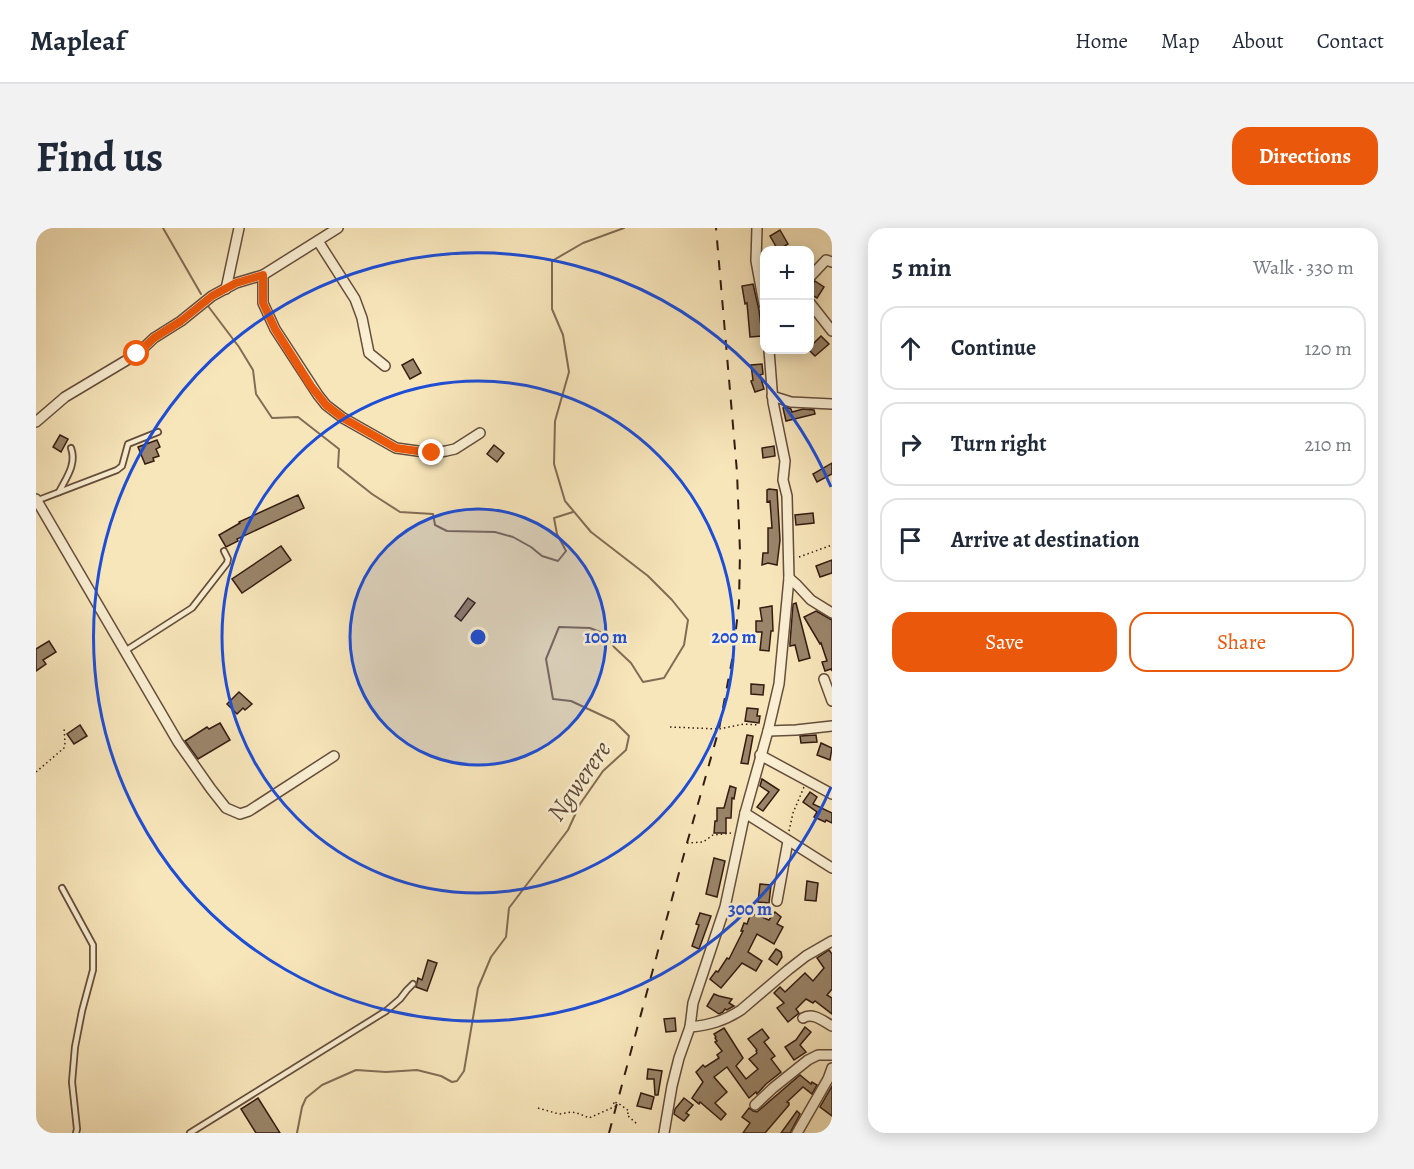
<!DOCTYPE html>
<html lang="en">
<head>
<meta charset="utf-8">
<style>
  body { margin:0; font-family:Alegreya,serif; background:#f2f2f3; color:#1f2937 }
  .controls { position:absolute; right:18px; top:18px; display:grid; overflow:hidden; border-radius:12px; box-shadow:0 3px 15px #0003 }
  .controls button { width:54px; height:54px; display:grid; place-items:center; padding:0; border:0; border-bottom:2px solid #e0e1e3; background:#fff; color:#1f2937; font:30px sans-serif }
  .stop { position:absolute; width:18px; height:18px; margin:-14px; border:4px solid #ea580c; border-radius:50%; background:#fff }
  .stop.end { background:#ea580c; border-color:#fff; box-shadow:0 2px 6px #0008 }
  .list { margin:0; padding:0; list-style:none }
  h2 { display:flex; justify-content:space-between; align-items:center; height:78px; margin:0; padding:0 24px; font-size:26px }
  h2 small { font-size:20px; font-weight:400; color:#747a83 }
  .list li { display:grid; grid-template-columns:39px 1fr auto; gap:18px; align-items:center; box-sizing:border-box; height:84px; margin:0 12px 12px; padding:0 12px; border:2px solid #e0e1e3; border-radius:18px }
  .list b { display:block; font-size:22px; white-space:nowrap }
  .list em { font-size:20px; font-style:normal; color:#747a83 }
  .actions { display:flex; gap:12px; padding:18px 24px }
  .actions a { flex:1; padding:14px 0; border:2px solid #ea580c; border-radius:18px; text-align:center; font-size:21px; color:#ea580c }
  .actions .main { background:#ea580c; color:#fff }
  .icon { flex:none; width:33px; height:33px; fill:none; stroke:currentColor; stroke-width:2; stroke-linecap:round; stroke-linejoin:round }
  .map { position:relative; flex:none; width:796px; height:905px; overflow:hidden; border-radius:18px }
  header { display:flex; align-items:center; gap:36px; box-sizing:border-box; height:84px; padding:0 30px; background:#fff; border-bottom:2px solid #e0e1e3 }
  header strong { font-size:28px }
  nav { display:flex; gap:33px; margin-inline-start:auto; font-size:21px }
  .intro { display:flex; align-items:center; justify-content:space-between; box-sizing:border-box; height:144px; padding:0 36px }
  h1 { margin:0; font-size:42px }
  .button { padding:15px 27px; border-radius:18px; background:#ea580c; color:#fff; font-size:21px; font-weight:700 }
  main { display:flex; gap:36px; padding:0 36px }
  aside { flex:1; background:#fff; border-radius:18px; box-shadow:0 3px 15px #0003 }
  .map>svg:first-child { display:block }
</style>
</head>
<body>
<header>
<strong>Mapleaf</strong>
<nav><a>Home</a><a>Map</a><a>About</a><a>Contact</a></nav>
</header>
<div class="intro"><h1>Find us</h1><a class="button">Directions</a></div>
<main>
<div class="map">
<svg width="796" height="905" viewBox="0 0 796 905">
  <rect width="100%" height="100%" fill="#f8e6bb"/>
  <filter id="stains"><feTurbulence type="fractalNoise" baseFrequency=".00333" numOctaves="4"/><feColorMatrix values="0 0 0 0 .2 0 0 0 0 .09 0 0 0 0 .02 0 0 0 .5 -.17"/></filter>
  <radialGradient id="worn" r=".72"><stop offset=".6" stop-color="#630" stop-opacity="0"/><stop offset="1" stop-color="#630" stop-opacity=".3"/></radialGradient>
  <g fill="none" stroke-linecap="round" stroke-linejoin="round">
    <g stroke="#816c55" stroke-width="2">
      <path d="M 127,0 L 165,66"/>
      <path d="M 172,78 L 203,119 L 217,142 L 220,166 L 236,190 L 262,189 L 303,221 L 302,239 L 336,266 L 364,284 L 397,286 L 399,297 L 411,303 L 459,304 L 477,309 L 495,319 L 506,328 L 522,333 L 530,323 L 521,306 L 518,290 L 537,284"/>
      <path d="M 261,905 L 266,879 L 270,870 L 286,857 L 320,842 L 350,844 L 381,842 L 405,848 L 416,854 L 421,853 L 428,843 L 442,760 L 455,729 L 470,709 L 473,680 L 532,602 L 544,576 L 567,543 L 590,522 L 593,508 L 578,493 L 535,473 L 517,471 L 510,431 L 523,399 L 554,400 L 569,406 L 578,419 L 595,435 L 607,454 L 628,450 L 648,417 L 652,392 L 636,372 L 612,348 L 555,304 L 529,273 L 518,236 L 519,193 L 533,144 L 527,107 L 516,81 L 516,33 L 547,15 L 588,0"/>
    </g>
  </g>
  <g fill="#9a856a" stroke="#341c12" stroke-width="1.5">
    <path d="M 744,2 L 752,16 L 742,22 L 734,8 Z"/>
    <path d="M 779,53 L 788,59 L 781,70 L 774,66 L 774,60 Z"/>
    <path d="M 717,56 L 723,82 L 726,108 L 714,109 L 711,75 L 709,76 L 706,58 Z"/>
    <path d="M 785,108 L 793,116 L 779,128 L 773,122 L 774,119 Z"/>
    <path d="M 377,131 L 385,145 L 374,151 L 366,137 Z"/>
    <path d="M 726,136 L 727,146 L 724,147 L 728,161 L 719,164 L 715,153 L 717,152 L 715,137 Z"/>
    <path d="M 750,179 L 755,181 L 756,184 L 767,181 L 778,182 L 779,186 L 750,193 L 747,180 Z"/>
    <path d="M 24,207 L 32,211 L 25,224 L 17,219 Z"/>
    <path d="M 121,212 L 124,219 L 120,221 L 123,228 L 117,230 L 118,233 L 109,236 L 102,219 Z"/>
    <path d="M 458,217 L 468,225 L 461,234 L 451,226 Z"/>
    <path d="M 738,218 L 739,228 L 727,230 L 726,220 Z"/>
    <path d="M 796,235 L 796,246 L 781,254 L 777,246 Z"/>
    <path d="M 733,261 L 741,262 L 744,312 L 741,337 L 732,335 L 726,337 L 727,325 L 732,325 L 732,300 L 736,300 L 734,273 L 731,274 L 731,262 Z"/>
    <path d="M 262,267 L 268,280 L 201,311 L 202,313 L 190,319 L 183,307 L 204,295 L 203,294 Z"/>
    <path d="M 777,285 L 778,295 L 760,297 L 759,287 Z"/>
    <path d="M 245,318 L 255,332 L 206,365 L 196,351 Z"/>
    <path d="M 796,332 L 796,345 L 784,349 L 780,338 Z"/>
    <path d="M 432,370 L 439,375 L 425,393 L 419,388 Z"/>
    <path d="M 760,375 L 774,430 L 763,433 L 759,417 L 754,418 L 754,415 L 757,376 Z"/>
    <path d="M 736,378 L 737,403 L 735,403 L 733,423 L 724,422 L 726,404 L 720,404 L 720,393 L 726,393 L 724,380 Z"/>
    <path d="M 780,383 L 796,392 L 796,443 L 795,441 L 789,443 L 786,434 L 791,433 L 785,415 L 784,416 L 768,389 Z"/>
    <path d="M 13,413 L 20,424 L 7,432 L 10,436 L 0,443 L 0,421 Z"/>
    <path d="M 715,456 L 728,457 L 727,467 L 715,466 Z"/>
    <path d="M 203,464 L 216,476 L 209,482 L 207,480 L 201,486 L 191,476 Z"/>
    <path d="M 711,480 L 722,481 L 721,488 L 724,488 L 723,495 L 709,493 Z"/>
    <path d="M 184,495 L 194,512 L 162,531 L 149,513 L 171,499 L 173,501 Z"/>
    <path d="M 44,497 L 51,508 L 38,516 L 31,506 Z"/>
    <path d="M 711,507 L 717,508 L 712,536 L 705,535 Z"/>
    <path d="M 780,507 L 781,514 L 765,515 L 764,508 Z"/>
    <path d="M 785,515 L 796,520 L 794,532 L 781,527 Z"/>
    <path d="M 726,551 L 743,562 L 727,583 L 721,579 L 733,564 L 724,558 Z"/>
    <path d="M 694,558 L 700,560 L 698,571 L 696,570 L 695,590 L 690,590 L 690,605 L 678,605 L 679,593 L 681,593 L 681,580 L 688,580 Z"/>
    <path d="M 774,564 L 781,569 L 777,576 L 796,585 L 796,595 L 790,592 L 789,594 L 778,589 L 781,584 L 767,574 Z"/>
    <path d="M 678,630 L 689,633 L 681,669 L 670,666 Z"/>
    <path d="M 771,653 L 782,655 L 780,673 L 769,672 Z"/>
    <path d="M 724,656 L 735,657 L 733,675 L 722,674 Z"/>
    <path d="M 739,684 L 745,689 L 741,696 L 747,699 L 738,716 L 721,706 L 712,724 L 726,733 L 720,743 L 706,735 L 685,760 L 674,751 L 680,743 L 682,744 L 691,730 L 693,731 L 707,703 L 705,703 L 708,695 L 711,696 L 715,685 L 733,692 Z"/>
    <path d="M 664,685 L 675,688 L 663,721 L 656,718 L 663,697 L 660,696 Z"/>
    <path d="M 740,721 L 745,724 L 746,729 L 741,737 L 733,731 Z"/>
    <path d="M 793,722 L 796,726 L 796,761 L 791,767 L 796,770 L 796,786 L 779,773 L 777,775 L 770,771 L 760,781 L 763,785 L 752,794 L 741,780 L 748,775 L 738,765 L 744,759 L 749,764 L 769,745 L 777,753 L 788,740 L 781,730 Z"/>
    <path d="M 392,732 L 401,735 L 391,763 L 380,759 L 382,750 L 386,752 Z"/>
    <path d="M 678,766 L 683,768 L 696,771 L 693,775 L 698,778 L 691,782 L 689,781 L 687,784 L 683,786 L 671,778 Z"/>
    <path d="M 639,790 L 640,803 L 630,804 L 628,791 Z"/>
    <path d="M 769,799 L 775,804 L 764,817 L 770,824 L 758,832 L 749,819 L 760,812 Z"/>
    <path d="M 688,800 L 707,830 L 700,838 L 710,851 L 722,841 L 713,831 L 721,825 L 720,823 L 721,822 L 712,811 L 726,801 L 733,810 L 728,814 L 739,828 L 735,831 L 745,844 L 730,856 L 721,866 L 720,864 L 713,870 L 691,839 L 678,849 L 691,864 L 679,875 L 690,886 L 685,892 L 664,874 L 663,876 L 656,870 L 667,854 L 660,844 L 667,837 L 669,839 L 683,830 L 681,827 L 686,823 L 679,814 L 681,813 L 679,810 L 680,809 L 678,806 Z"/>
    <path d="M 612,841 L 626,843 L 622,867 L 619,867 L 618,851 L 611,851 Z"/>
    <path d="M 764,847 L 775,856 L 776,854 L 781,857 L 776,866 L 767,859 L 751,874 L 753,875 L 753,877 L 729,905 L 707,905 L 714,895 L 706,889 L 713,880 L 717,883 L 721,884 Z"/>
    <path d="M 796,858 L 796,888 L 784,879 Z"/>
    <path d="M 605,865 L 618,869 L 615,881 L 601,878 Z"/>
    <path d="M 222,870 L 244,905 L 220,905 L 205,881 Z"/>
    <path d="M 648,870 L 657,877 L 650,885 L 653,887 L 648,893 L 638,886 L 639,881 Z"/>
    <path d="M 761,883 L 764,886 L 754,905 L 745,905 Z"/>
  </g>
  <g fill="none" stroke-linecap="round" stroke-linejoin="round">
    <defs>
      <g id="service">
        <path d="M 23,264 C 30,250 41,236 35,220"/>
        <path d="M 0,273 L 81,242 L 86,238 L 92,216 L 122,204"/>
        <path d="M 89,423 L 156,380 L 191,335 L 192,331 L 188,323"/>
        <path d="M 26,660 L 57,717 L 57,742 L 46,783 L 39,819 L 36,854 L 41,901 L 40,905"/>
        <path d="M 154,905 L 350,783 L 364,771 L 371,762 L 377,756"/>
      </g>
      <g id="minor">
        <path d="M 721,0 L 720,33 L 728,76"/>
        <path d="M 282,13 L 319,71 L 326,90 L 333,125 L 349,138"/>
        <path d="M 227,47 L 227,75 L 239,101 L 282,167 L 290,177 L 307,190 L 360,220 L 396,225 L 410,223 L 419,221 L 444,205"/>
        <path d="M 774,49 L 790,32 L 796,34"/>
        <path d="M 190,61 L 203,0"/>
        <path d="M 774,75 L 796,103"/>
        <path d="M 736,168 L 755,174 L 796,176"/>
        <path d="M 0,194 L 29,169 L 101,126 L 118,110 L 145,93 L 176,68 L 200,55 L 227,47 L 302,0"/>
        <path d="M 0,271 L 142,514 L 175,561 L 190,580 L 204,586 L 213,583 L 298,528"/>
        <path d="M 753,350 L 761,357 L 775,372 L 796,385"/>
        <path d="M 788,451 L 796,473"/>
        <path d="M 732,503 L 760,502 L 796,498"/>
        <path d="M 724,527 L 796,566"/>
        <path d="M 709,585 L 796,640"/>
        <path d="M 741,673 L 752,613"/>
        <path d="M 767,790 C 777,784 787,793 796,798"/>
        <path d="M 654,799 C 674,797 688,793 705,782 L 752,742 L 770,728 L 796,713"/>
        <path d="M 719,877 L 737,860 L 772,832 L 782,827 L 796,827"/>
        <path d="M 628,905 L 636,858 L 643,830 L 654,799 L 657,775 L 689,679 L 709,585 L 732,503 L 743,456 L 753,350 L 751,268 L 747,252 L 749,233 L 737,174 L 733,122"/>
        <path d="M 761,905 L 792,851 L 796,840"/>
      </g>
    </defs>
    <use href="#service" stroke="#654e3c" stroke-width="8"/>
    <use href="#minor" stroke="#654e3c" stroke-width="12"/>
    <g stroke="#341c12" stroke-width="1.5" stroke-dasharray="1.5 3" stroke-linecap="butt">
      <path d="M 763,329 L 796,317"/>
      <path d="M 634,499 L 683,501 L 708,496 L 723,497"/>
      <path d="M 0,544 L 28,520 L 29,515 L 28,499"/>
      <path d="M 753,603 L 757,585 L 768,559"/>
      <path d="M 651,615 L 667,614 L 677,607 L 695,605"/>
      <path d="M 502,880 L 523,886 L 536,884 L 544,886 L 553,890 L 580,878 L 577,874 L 582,875 L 593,883 L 591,887 L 601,896"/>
    </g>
    <use href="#service" stroke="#faefd3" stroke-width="4.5"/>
    <use href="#minor" stroke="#faefd3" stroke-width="9"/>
    <path stroke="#341c12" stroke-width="2" stroke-dasharray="10 10" stroke-linecap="butt" d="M 573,905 L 651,615 L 683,501 L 697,427 L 703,375 L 704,324 L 701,244 L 680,0"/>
  </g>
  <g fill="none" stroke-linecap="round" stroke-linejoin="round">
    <path stroke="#ea580c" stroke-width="8" d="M 101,126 L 118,110 L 145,93 L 176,68 L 200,55 L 227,47 L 227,75 L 239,101 L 275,158 L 290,177 L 307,190 L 360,220 L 396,225"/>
  </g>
  <circle cx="442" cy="409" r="128" fill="#1d4ed8" fill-opacity=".12"/>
  <g fill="none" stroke="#1d4ed8" stroke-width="3">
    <circle cx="442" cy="409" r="128"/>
    <circle cx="442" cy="409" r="256"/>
    <path d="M795 559A384 384 0 1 1 795 259"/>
  </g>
  <g text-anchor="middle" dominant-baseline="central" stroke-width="5" stroke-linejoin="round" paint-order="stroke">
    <g font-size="26" font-style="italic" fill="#614b39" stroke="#faefd3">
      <text transform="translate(543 553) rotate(-55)">Ngwerere</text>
    </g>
  </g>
  <circle cx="442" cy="409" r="9" fill="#1d4ed8" stroke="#faefd3" stroke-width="3"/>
  <g font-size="18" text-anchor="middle" font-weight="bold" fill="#1d4ed8" stroke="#faefd3" stroke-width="5" stroke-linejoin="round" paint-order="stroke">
    <text x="570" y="415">100 m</text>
    <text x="698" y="415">200 m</text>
    <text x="714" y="687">300 m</text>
  </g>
  <rect width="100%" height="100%" filter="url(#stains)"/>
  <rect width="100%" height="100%" fill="url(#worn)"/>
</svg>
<div class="controls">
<button>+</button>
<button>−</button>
</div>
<div class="stop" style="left:101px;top:126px"></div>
<div class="stop end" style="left:396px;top:225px"></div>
</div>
<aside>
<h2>5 min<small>Walk · 330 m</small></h2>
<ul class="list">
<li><svg class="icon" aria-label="ahead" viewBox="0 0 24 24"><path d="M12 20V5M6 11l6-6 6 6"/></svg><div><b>Continue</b></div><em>120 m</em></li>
<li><svg class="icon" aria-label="right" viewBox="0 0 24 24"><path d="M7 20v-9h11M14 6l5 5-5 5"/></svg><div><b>Turn right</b></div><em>210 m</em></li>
<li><svg class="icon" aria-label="arrive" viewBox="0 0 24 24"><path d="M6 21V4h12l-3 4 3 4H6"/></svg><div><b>Arrive at destination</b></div></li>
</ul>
<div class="actions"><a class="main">Save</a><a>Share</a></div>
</aside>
</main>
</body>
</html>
